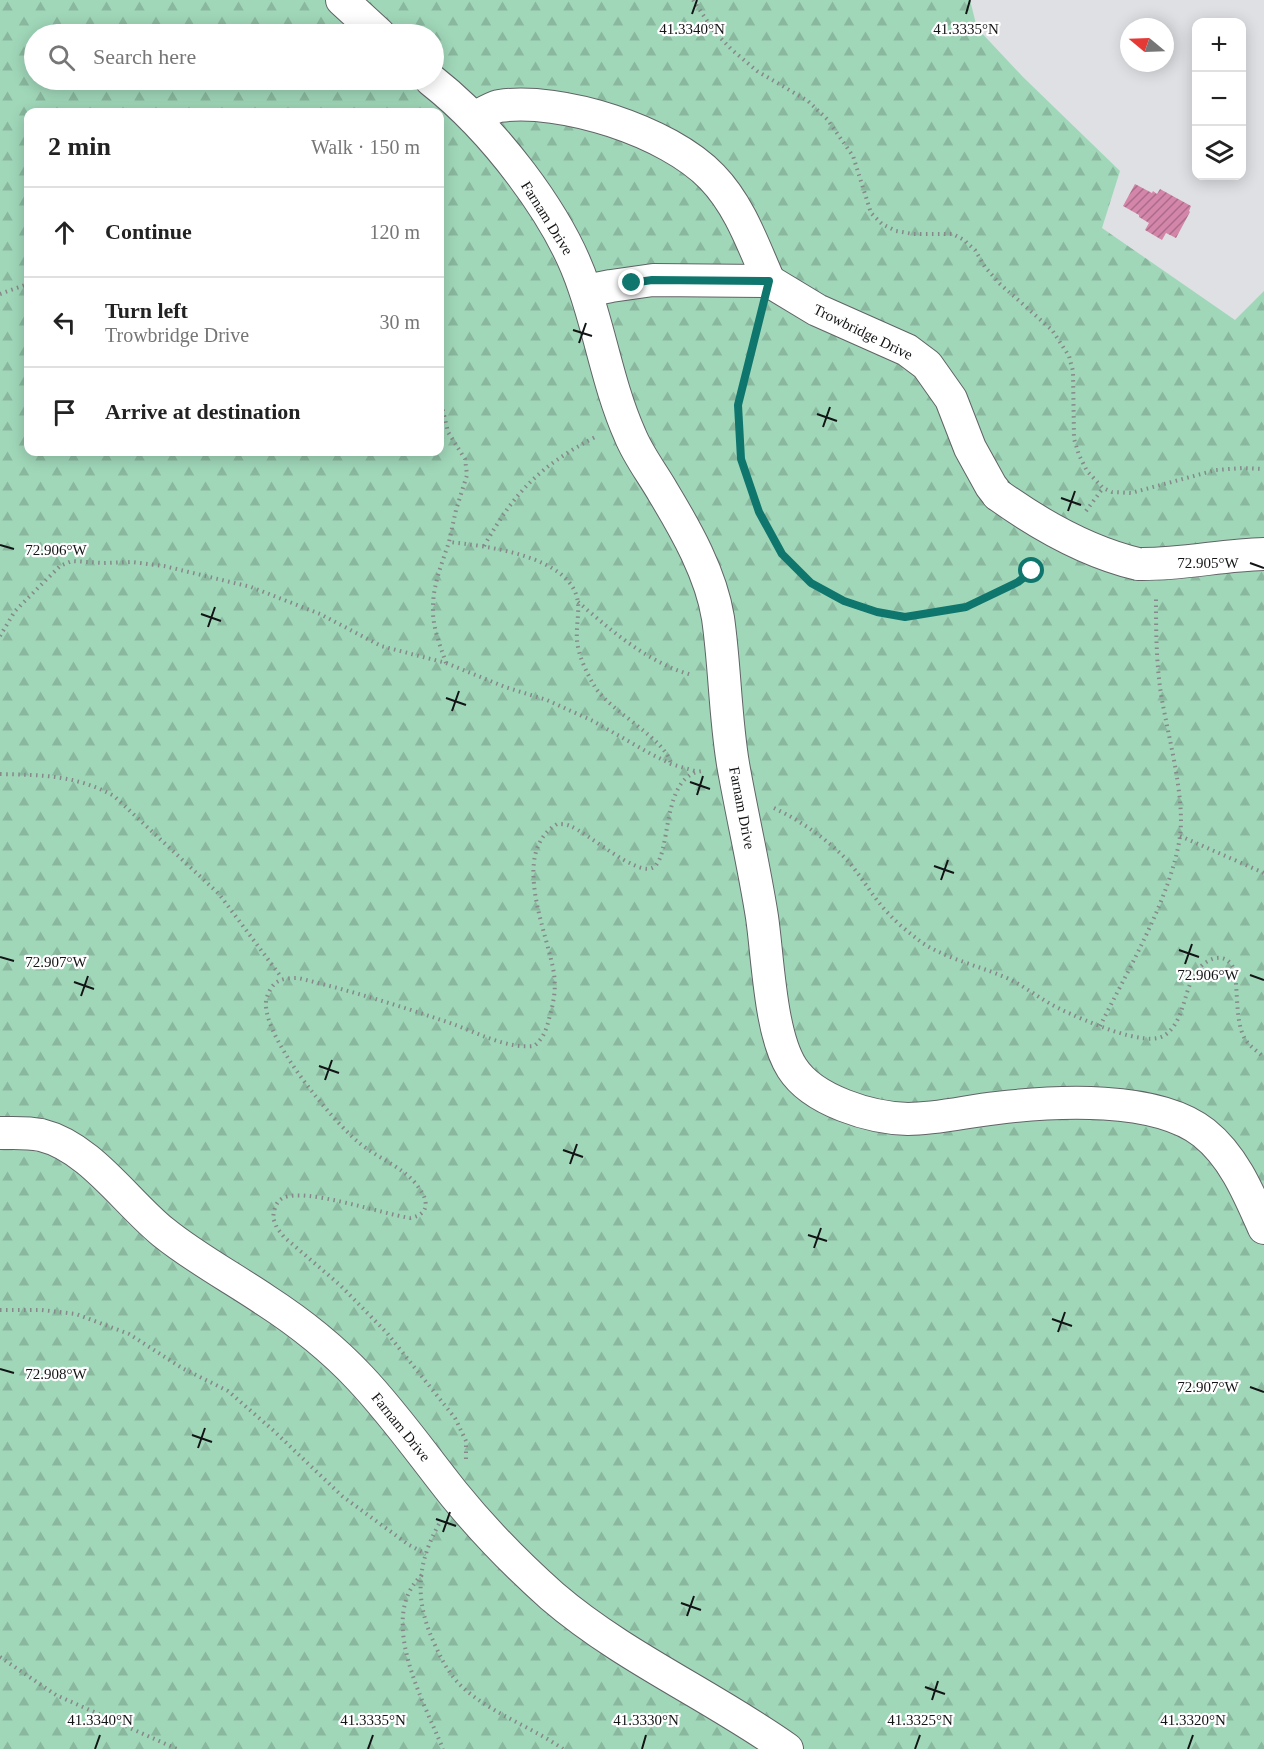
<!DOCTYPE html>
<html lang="en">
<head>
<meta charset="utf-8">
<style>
  body { margin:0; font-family:"Times New Roman",serif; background:#f2f2f2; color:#222 }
  .controls { position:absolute; right:18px; top:18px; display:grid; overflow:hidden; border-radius:12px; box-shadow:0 3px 15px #0003 }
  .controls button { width:54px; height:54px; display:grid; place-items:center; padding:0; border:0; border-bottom:2px solid #e0e0e0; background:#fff; color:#222; font:30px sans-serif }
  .compass { position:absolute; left:1120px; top:18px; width:54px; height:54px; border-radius:50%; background:#fff; box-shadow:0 3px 15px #0003; rotate:289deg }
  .stop { position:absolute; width:18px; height:18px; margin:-14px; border:4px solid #0f766e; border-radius:50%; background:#fff }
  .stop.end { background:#0f766e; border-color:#fff; box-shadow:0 2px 6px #0008 }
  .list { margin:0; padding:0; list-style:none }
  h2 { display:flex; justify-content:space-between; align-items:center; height:78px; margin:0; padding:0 24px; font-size:26px }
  h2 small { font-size:20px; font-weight:400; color:#767676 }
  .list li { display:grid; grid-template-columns:39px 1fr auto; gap:18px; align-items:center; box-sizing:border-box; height:90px; padding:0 24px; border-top:2px solid #e0e0e0 }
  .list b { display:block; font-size:22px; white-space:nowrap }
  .list p { margin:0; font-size:20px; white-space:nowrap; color:#767676 }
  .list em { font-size:20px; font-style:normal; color:#767676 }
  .icon { flex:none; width:33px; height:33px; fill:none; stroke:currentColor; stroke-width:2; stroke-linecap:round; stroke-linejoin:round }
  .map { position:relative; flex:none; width:1264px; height:1749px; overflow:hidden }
  .search { position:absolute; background:#fff; box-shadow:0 3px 15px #0003; left:24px; top:24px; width:420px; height:66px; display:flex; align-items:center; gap:15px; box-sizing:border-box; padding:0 21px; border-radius:33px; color:#767676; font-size:22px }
  .panel { position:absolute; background:#fff; box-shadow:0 3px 15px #0003; left:24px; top:108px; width:420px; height:348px; border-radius:12px }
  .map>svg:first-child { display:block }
</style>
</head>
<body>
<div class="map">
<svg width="1264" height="1749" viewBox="0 0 1264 1749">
  <defs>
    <pattern id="forest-firs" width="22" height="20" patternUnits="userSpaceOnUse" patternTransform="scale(1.5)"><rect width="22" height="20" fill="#a0d7b9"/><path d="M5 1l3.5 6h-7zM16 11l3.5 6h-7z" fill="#89b89e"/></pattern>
    <pattern id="building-hatch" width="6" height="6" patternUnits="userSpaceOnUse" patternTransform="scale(1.5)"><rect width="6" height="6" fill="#d386a9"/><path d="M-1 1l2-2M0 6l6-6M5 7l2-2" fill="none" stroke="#aa6c88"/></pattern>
  </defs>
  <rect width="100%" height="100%" fill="#dee0e4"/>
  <path fill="url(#forest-firs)" fill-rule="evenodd" d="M 0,0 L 970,0 L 977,28 L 1023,77 L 1120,171 L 1102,228 L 1235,320 L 1264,291 L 1264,1749 L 0,1749 ZM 34,34 L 434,34 L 434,80 L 34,80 ZM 28,112 L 440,112 L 440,452 L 28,452 Z"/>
  <path fill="url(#building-hatch)" d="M 1135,184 L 1152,193 L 1153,191 L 1157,194 L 1160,189 L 1191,206 L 1189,211 L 1190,212 L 1176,238 L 1166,233 L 1162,240 L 1145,230 L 1149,223 L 1139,217 L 1139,215 L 1123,206 Z"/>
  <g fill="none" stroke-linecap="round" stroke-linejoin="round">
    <defs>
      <g id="street">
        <path d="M 342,0 L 379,34"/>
        <path d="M 431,80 C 491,127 560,214 584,287 C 601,336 609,388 630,435 C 638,455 652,473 663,492 C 686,530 711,574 718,618 C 725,667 725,716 733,764 C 742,815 754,866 762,917 C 768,958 770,1034 792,1068 C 813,1101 871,1118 908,1119 C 938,1119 968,1111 997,1108 C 1055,1101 1156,1095 1204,1133 C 1234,1157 1249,1194 1264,1228"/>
        <path d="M 474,118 C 482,114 491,108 499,106 C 561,97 668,131 712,177 C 740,206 753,245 769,281"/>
        <path d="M 586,291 L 611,286 L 653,280 L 769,281 L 817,310 L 907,350 L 927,365 L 951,399 L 970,448 L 991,486 L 998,495"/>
        <path d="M 1138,564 C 1180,565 1222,555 1264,554"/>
        <path d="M 0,1133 C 13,1133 27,1132 41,1135 C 90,1147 125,1201 163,1232 C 195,1258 231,1277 265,1300 C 299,1322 332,1348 360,1378 C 394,1414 422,1454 453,1493 C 483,1530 516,1564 552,1596 C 623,1657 711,1695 787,1749"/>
      </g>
    </defs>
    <use href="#street" stroke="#616366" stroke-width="34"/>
    <g stroke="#86888a" stroke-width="4" stroke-dasharray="1.5 4.5" stroke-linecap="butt">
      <path d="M 693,0 L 714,31 L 731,49 L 757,71 L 808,101 L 827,119 L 853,156 L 871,213 L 882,224 L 896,231 L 913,234 L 953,234 L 964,240 L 975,250 L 985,267 L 1000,284 L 1052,330 L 1069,356 L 1073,371 L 1074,439 L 1079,455 L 1087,471 L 1103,488 L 1112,492 L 1131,493 L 1216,470 L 1243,468 L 1264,469"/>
      <path d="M 0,294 L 28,284"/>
      <path d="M 761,314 L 738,405 L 741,459 L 759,512 L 782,554 L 811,583 L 844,601 L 877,612 L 905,617 L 966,607 L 1018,582 L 1044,561"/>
      <path d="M 440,398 L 448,432 L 465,459 L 467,475 L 456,510 L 449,542 C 486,546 573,556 578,603 C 579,615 576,628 577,640 C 578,655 587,674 595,687 C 612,713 666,739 671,764"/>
      <path d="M 1086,511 L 1103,488"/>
      <path d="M 484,546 C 516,490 540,466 597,436"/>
      <path d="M 578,602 C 612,631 648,663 692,675"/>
      <path d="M 0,636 L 15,611 L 60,566 L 72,561 L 104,563 L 132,562 L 164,566 L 251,587 L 320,614 L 381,646 L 446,663 L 505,687 L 547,700 L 593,721 L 651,754 L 671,764 L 695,771"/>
      <path d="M 446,663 C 440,645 432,626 433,607 C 433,585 442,563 449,542"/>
      <path d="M 0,774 C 42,775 76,775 114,796 L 219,894 L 282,978"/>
      <path d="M 774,808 C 799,820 821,835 841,854 C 860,872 871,896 889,914 C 897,923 907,931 916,938 C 941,959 987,967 1015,982 C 1031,991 1045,1002 1062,1010 C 1082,1019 1146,1049 1165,1035 C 1185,1021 1183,990 1197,971 C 1204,961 1221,951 1231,964 C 1240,975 1233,1019 1245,1039 C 1249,1046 1258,1051 1264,1058"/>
      <path d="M 1180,836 L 1264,873"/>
      <path d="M 1100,1026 C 1127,972 1172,895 1180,836 C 1185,799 1169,739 1162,700 C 1156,666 1156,630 1156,595"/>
      <path d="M 0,1310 L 42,1310 L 76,1314 L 129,1334 L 182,1368 L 228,1391 L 274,1431 L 342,1496 L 409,1545 L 426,1554"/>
      <path d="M 466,1459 L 466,1441 L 455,1418 L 387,1333 L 340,1285 L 284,1237 L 277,1228 L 273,1218 C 274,1211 275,1202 283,1198 C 304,1187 383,1214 410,1218 C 429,1215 429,1201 419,1188 C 405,1167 376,1158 357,1141 C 332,1120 256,1030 267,997 C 273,980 281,978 298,978 C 349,990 400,1006 450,1023 C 476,1032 506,1049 534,1046 C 544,1038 547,1028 550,1015 C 554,1001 556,988 554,974 C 548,933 509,853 557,824 C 561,824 566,824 570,826 C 588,833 635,875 652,868 C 673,859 659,776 702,771"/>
      <path d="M 439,1524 C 415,1567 415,1604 436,1647 C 444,1665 453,1680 468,1692 C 496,1715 533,1728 563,1749"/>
      <path d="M 422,1575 C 376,1617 424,1702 443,1749"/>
      <path d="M 0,1657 L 56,1695 L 177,1749"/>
    </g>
    <use href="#street" stroke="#fff" stroke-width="32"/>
    <defs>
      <path id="street-bridge" d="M 998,495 C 1040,525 1087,552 1138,564"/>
    </defs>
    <use href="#street-bridge" stroke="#616366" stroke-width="34" stroke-linecap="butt"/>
    <use href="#street-bridge" stroke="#fff" stroke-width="32"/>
  </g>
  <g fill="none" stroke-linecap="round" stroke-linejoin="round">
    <path stroke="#0f766e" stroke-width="8" d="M 632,283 L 652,280 L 769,281 L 738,405 L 741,459 L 759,512 L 782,554 L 811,583 L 844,601 L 877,612 L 905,617 L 966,607 L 1018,582 L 1032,571"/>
  </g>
  <path fill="none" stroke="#131415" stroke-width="2" d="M 692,14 L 697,0M 966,14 L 970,0M 573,330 L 592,336M 579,343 L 586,323M 817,414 L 837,421M 823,427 L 830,407M 1061,498 L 1081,505M 1068,511 L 1075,491M 0,545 L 14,549M 1250,563 L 1264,568M 201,614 L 221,621M 208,627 L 215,607M 446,698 L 466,705M 452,711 L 459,691M 690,782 L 710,789M 697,795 L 703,776M 934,866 L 954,873M 941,880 L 948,860M 1179,950 L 1199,957M 0,957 L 14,961M 1185,964 L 1192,944M 1250,975 L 1264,980M 74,982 L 94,989M 81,996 L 88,976M 319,1066 L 339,1073M 325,1080 L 332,1060M 563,1150 L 583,1157M 570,1164 L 577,1144M 808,1235 L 827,1241M 814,1248 L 821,1228M 1052,1319 L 1072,1326M 1058,1332 L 1065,1312M 0,1369 L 14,1373M 1250,1387 L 1264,1392M 192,1435 L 212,1442M 198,1448 L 205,1428M 436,1519 L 456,1526M 443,1532 L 450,1512M 681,1603 L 701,1610M 687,1616 L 694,1596M 925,1687 L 945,1694M 932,1700 L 938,1681M 95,1749 L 100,1735M 368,1749 L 373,1735M 642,1749 L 646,1735M 915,1749 L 920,1735M 1188,1749 L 1193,1735"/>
  <g text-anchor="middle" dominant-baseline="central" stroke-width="4.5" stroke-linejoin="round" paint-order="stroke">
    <g font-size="15" fill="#131415" stroke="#fff">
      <text transform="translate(547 218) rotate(58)">Farnam Drive</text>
      <text transform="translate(863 332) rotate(26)">Trowbridge Drive</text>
      <text transform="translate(742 808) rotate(79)">Farnam Drive</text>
      <text transform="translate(401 1427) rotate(51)">Farnam Drive</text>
    </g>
  </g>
  <g font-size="15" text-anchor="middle" fill="#131415" stroke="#fff" stroke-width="4.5" stroke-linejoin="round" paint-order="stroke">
    <text x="692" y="34">41.3340°N</text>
    <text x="966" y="34">41.3335°N</text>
    <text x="56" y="555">72.906°W</text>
    <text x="1208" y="568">72.905°W</text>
    <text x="56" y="967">72.907°W</text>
    <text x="1208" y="980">72.906°W</text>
    <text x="56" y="1379">72.908°W</text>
    <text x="1208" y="1392">72.907°W</text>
    <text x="100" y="1725">41.3340°N</text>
    <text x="373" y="1725">41.3335°N</text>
    <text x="646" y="1725">41.3330°N</text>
    <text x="920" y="1725">41.3325°N</text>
    <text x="1193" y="1725">41.3320°N</text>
  </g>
</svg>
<div class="controls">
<button>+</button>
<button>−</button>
<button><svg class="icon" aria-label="layers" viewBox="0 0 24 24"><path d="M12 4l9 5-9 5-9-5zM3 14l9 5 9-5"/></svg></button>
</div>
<svg class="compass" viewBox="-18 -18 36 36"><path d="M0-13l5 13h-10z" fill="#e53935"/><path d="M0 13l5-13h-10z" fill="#767676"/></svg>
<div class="stop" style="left:1032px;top:571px"></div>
<div class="stop end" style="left:632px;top:283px"></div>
<div class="search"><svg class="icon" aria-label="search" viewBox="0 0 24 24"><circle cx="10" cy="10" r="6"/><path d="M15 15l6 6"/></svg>Search here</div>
<section class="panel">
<h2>2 min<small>Walk · 150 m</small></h2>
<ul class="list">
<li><svg class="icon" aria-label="ahead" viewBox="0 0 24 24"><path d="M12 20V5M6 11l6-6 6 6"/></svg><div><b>Continue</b></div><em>120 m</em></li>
<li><svg class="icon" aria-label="left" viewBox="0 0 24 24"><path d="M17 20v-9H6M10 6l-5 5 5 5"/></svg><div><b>Turn left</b><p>Trowbridge Drive</p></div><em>30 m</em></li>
<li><svg class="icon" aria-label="arrive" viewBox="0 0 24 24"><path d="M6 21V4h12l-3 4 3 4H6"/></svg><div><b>Arrive at destination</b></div></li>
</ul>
</section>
</div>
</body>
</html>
